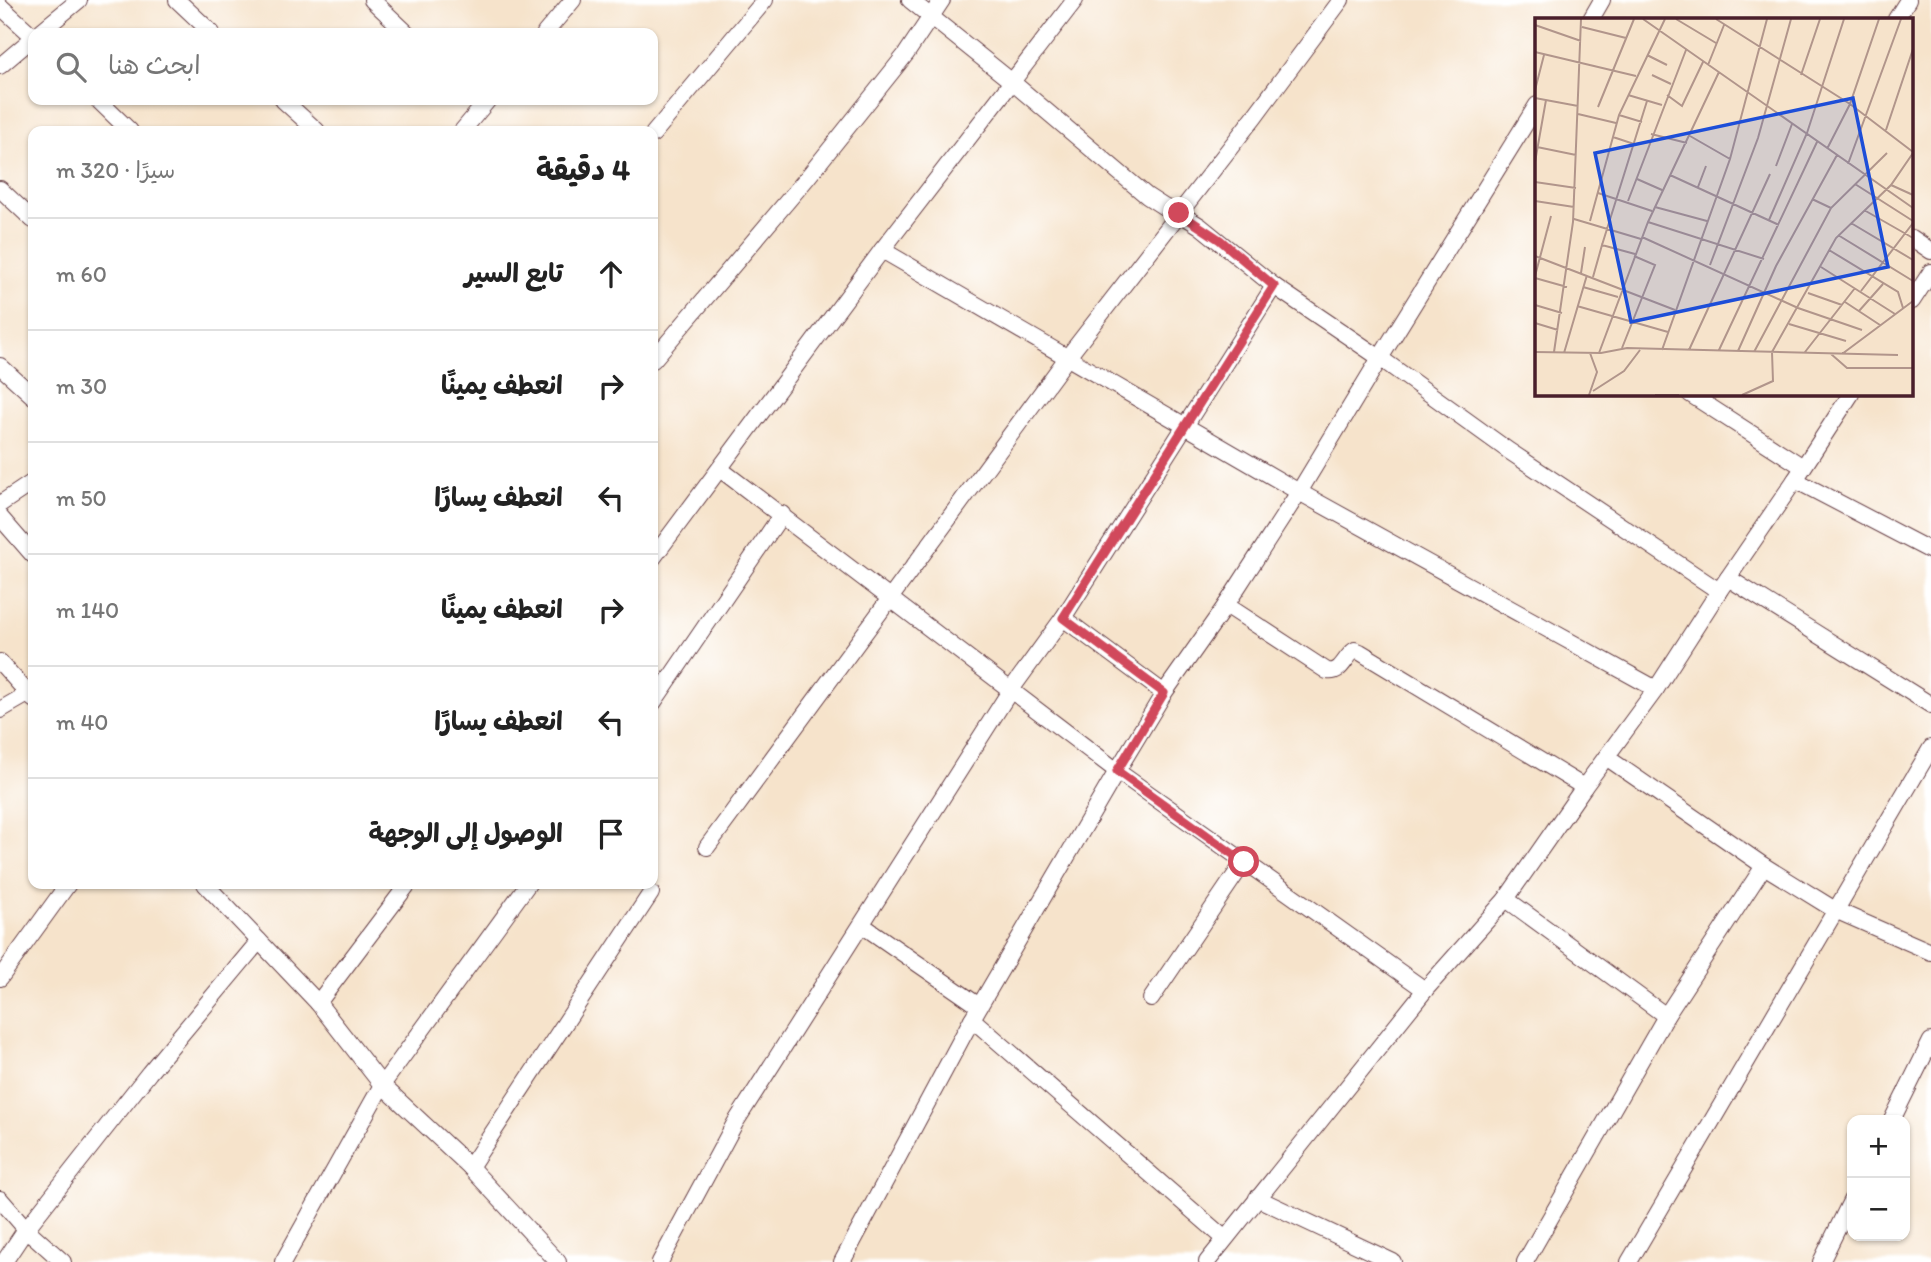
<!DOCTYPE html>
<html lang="ar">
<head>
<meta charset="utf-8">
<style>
  body { margin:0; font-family:Itim,"Playpen Sans Arabic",sans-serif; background:#f2f2f2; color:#222; direction:rtl }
  .controls { position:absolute; right:21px; bottom:21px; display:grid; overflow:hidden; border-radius:14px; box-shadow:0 2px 5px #0004 }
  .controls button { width:63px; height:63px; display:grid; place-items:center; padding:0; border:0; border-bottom:2px solid #e0e0e0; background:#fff; color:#222; font:35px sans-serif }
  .stop { position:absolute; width:21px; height:21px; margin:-16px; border:5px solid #d1495b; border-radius:50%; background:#fff }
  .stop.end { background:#d1495b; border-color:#fff; box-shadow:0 2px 7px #0008 }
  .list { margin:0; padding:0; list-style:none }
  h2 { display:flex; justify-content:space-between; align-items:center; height:91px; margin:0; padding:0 28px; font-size:30px }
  h2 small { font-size:23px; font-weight:400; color:#767676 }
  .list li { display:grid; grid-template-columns:46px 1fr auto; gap:21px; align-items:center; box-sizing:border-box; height:112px; padding:0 28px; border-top:2px solid #e0e0e0 }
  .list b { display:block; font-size:26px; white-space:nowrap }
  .list em { font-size:23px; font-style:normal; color:#767676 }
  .icon { flex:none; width:38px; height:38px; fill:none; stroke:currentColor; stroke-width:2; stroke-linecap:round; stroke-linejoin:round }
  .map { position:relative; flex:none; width:1931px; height:1262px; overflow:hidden; direction:ltr }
  .search { position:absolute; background:#fff; box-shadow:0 2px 5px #0004; left:28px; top:28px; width:630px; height:77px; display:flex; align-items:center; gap:18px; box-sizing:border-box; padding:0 24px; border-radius:14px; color:#767676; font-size:26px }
  .panel { position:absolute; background:#fff; box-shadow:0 2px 5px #0004; left:28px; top:126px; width:630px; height:763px; border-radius:14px; direction:rtl }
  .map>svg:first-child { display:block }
</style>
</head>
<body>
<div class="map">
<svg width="1931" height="1262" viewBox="0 0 1931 1262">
  <rect width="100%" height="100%" fill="#fff"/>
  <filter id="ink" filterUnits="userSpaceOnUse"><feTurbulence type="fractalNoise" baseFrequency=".0143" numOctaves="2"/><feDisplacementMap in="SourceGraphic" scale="14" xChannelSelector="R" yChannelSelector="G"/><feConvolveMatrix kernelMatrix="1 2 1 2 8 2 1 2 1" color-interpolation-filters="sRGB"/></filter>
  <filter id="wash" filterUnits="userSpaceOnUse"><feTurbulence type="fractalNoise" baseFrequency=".00686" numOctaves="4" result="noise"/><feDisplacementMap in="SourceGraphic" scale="28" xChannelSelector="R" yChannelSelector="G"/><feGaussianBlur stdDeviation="1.57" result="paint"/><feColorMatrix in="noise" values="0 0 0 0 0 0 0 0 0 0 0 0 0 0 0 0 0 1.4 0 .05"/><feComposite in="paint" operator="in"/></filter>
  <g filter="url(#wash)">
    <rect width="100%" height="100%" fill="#f6e3cb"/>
  </g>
  <g filter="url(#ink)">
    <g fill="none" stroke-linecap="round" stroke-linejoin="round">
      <defs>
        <g id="street">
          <path d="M 177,0 L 212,33"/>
          <path d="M 372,0 L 407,33"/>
          <path d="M 910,0 L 1011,81 L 1147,196 L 1164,207 L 1179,213 L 1200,226 L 1274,286 L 1380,358 L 1509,451 L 1719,591"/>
          <path d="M 0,6 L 33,36"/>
          <path d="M 1591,19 L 1602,0"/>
          <path d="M 1896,19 L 1908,0"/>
          <path d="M 39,33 L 79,0"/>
          <path d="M 545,33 L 573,0"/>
          <path d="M 0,66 L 33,38"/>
          <path d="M 98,100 L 130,131"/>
          <path d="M 283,100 L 317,131"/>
          <path d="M 462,131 L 488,100"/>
          <path d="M 653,134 L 765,0"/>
          <path d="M 0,189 L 33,220"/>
          <path d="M 1912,238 L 1931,251"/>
          <path d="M 882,250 L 1299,492 L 1656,689"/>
          <path d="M 1912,301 L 1931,272"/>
          <path d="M 653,360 L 807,178 L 906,54 L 942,0"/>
          <path d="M 0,366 L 33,396"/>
          <path d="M 1690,394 L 1803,467"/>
          <path d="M 720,469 L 1117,771 L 1425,990"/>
          <path d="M 1795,480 L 1931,551"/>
          <path d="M 0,504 L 33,482"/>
          <path d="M 0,517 L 33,555"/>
          <path d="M 653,558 L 882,250 L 1075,0"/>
          <path d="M 1728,578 L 1931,705"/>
          <path d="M 1226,605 L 1327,671 C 1342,674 1344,657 1355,650 L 1360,652 L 1584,787"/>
          <path d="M 1063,618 L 1164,693"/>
          <path d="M 0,662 L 33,699"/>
          <path d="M 653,703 L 782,514"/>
          <path d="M 0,710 L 33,691"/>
          <path d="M 1606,757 L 1764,866 L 1835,910 L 1931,952"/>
          <path d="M 707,847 L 1067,358 L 1254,117 L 1341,0"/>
          <path d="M 205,884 L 318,1003 L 382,1085 L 470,1167 L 558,1262"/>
          <path d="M 1506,899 L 1666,1016"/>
          <path d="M 862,925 L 979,1006"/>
          <path d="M 0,978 L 68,884"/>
          <path d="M 1151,999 L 1244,862"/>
          <path d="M 318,1003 L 408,884"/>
          <path d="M 972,1019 L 1224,1238"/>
          <path d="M 1892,1120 L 1931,1041"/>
          <path d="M 470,1167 L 651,893"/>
          <path d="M 1257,1198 L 1393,1262"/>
          <path d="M 0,1199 L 26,1229 L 63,1262"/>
          <path d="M 4,1262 L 26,1229 L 149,1073 L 259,941"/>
          <path d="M 283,1262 L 382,1085 L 528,884"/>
          <path d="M 660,1262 L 735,1123 L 1010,691 L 1063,618 L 1274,286"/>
          <path d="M 842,1262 L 972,1019 L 1117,771 L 1164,693 L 1226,605 L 1299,492 L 1380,358 L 1537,105"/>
          <path d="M 1207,1262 L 1425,990 L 1506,899 L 1584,787 L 1656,689 L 1719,591 L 1795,480 L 1851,394"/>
          <path d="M 1525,1262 L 1666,1016 L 1764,866"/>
          <path d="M 1629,1262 L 1931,748"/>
          <path d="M 1821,1262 L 1852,1199"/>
        </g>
      </defs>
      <use href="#street" stroke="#643c43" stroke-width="18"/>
      <use href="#street" stroke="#fff" stroke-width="16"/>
    </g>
  </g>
  <g fill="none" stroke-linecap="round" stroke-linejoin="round" filter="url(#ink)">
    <path stroke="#d1495b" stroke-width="9" d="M 1179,213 L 1220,240 L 1274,286 L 1063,618 L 1164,693 L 1117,771 L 1244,862"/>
  </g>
  <g transform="translate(1535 18)">
    <rect width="378" height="378" fill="#f6e3cb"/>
    <path fill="none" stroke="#b1958b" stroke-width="2" d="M 108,1 L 378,190M 141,1 L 181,25M 181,1 L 315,86 L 378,134M 0,7 L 46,23M 47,9 L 91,20M 0,34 L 101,58M 112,37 L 132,47M 173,47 L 189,7M 117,57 L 136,66M 266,57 L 285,1M 0,72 L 9,37M 93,77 L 127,87M 132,77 L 147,88 L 168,44M 0,80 L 43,88M 63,89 L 99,1M 43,96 L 81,105M 84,97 L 107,104M 351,112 L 378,31M 116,116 L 152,125M 155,118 L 195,141M 78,119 L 99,126M 2,129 L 41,137M 292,131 L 315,86 L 344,1M 0,144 L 11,82M 313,146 L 366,1M 241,148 L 257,106M 135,157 L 244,207M 102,161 L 127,172M 0,164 L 41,170M 320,166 L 378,203M 356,167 L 378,177M 163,169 L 171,148M 63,175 L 117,193M 277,181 L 296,190M 0,183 L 39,189M 93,183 L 151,32M 120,189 L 172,203M 329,192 L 378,220M 39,201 L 106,221M 234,202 L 272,115 L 309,1M 55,203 L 84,97 L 130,1M 113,204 L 229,241M 316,205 L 378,242M 303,217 L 378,263M 107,219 L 263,290 L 327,312M 67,227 L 112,83M 294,232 L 363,274 L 368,290M 0,238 L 140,292M 175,247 L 223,120 L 256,1M 286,249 L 360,296M 46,255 L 50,229M 0,258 L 16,198M 58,259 L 67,227 L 100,236M 0,260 L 32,269M 48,269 L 83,279M 326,273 L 378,205M 273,275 L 307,287M 310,284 L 345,307M 0,287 L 27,295M 42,288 L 133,314M 324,293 L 348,266M 0,305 L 23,312M 254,306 L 311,323M 87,330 L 120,247 L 99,238M 127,332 L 195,141 L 232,1M 154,332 L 235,156M 184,332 L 282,124M 203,333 L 241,248 L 302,137M 0,334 L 66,335 L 92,330 L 363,337M 19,334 L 38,204 L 46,1M 219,334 L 296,190 L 352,135M 270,334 L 320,270M 29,335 L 52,257M 64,335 L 113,204 L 184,54M 296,336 L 312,350 L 378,350M 307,336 L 378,283M 58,373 L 89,353 L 105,332M 54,377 L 62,354 L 55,335M 120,377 L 144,377M 207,377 L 238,363 L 237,334 L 301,220 L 356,167 L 378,135"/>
    <path fill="#1d4ed8" fill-opacity="0.15" stroke="#1d4ed8" stroke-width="3.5" d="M 318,80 L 353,249 L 96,304 L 60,135 Z"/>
    <rect width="378" height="378" fill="none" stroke="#4a1f2b" stroke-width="3.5"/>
  </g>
</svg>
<div class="controls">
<button>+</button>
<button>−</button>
</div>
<div class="stop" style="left:1244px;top:862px"></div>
<div class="stop end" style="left:1179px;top:213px"></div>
<div class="search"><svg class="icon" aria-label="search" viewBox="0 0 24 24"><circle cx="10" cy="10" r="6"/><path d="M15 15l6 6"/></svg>ابحث هنا</div>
<section class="panel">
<h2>4 دقيقة<small>سيرًا · 320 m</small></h2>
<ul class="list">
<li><svg class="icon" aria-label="ahead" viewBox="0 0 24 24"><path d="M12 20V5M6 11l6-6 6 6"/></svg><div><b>تابع السير</b></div><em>60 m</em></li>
<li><svg class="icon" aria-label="right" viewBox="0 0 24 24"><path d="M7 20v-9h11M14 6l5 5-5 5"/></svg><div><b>انعطف يمينًا</b></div><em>30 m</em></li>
<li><svg class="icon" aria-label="left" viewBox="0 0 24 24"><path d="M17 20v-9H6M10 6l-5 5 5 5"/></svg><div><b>انعطف يسارًا</b></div><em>50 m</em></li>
<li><svg class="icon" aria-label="right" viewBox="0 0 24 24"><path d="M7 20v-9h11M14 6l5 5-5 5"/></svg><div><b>انعطف يمينًا</b></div><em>140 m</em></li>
<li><svg class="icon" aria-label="left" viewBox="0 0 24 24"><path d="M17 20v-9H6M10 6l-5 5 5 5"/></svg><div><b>انعطف يسارًا</b></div><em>40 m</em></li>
<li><svg class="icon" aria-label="arrive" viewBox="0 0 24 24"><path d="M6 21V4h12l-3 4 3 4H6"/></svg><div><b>الوصول إلى الوجهة</b></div></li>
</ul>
</section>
</div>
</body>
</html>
